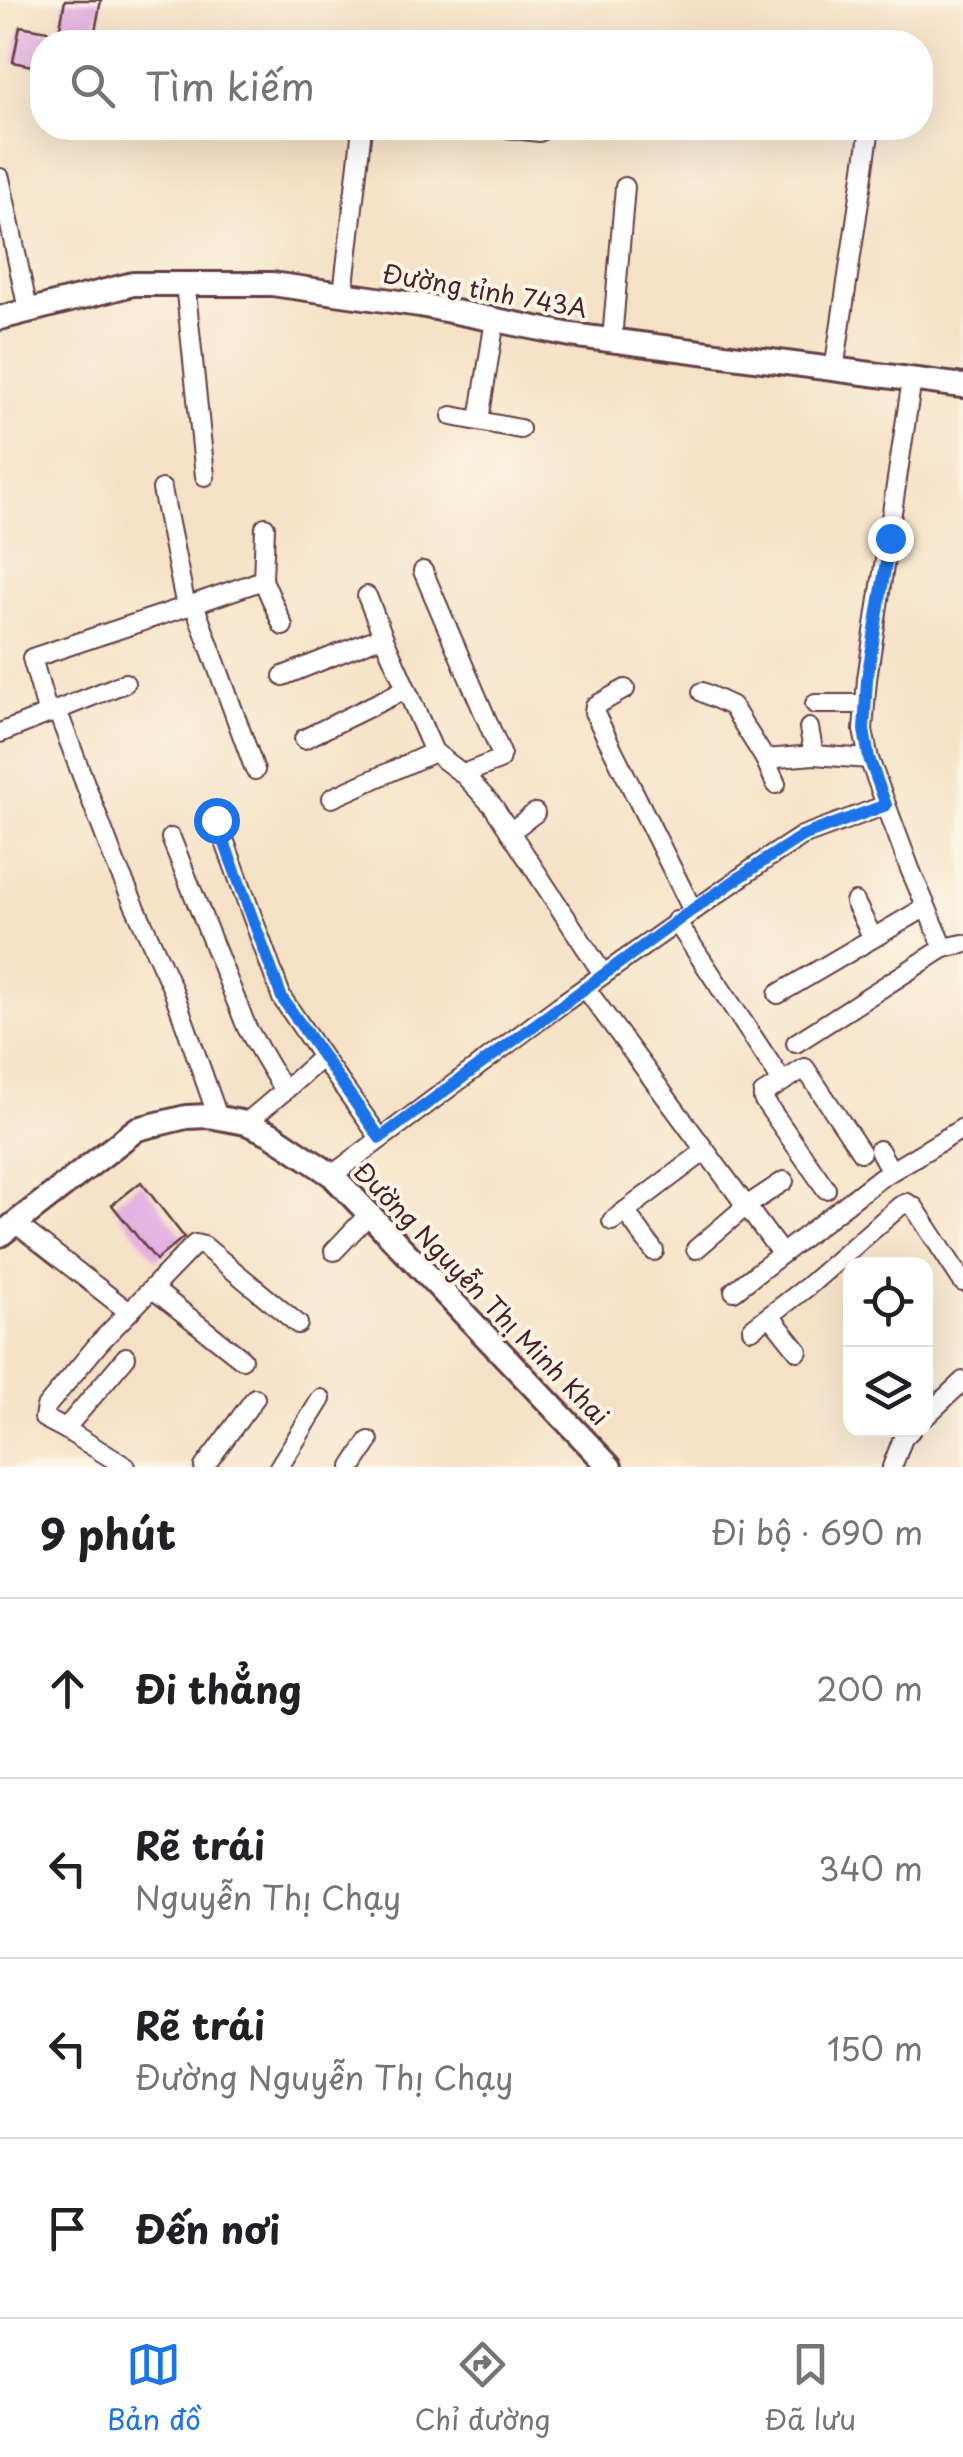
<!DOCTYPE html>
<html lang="vi">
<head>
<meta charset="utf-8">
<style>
  body { margin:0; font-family:"Playpen Sans",sans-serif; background:#f2f2f2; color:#202124 }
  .controls { position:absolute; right:30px; bottom:30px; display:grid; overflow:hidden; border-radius:20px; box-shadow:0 10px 40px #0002 }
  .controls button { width:90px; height:90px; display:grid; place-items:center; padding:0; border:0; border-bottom:2px solid #e0e0e0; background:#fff; color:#202124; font:50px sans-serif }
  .stop { position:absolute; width:30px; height:30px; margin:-22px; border:8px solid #1a73e8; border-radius:50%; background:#fff }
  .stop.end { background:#1a73e8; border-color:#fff; box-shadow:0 2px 10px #0008 }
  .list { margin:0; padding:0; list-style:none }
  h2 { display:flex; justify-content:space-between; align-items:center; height:130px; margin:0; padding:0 40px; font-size:42px }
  h2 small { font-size:32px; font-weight:400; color:#757577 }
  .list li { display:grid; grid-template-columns:65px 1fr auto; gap:30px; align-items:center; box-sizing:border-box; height:180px; padding:0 40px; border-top:2px solid #e0e0e0 }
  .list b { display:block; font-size:38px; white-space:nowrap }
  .list p { margin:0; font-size:32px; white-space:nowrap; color:#757577 }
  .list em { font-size:32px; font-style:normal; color:#757577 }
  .icon { flex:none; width:55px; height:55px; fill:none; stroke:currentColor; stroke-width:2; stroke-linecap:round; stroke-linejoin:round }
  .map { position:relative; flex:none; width:963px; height:1467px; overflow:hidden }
  .search { position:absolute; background:#fff; box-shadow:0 10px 40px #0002; left:30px; right:30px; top:30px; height:110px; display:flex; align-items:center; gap:25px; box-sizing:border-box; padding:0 35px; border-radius:40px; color:#757577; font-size:38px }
  .sheet { height:850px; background:#fff }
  nav { display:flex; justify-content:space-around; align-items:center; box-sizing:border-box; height:140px; border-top:2px solid #e0e0e0; background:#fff; font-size:28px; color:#757577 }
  nav a { display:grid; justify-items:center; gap:5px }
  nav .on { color:#1a73e8 }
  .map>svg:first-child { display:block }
</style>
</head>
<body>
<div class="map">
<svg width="963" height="1467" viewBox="0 0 963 1467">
  <rect width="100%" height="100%" fill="#fcf5e5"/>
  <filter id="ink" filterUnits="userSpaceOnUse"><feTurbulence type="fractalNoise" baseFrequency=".01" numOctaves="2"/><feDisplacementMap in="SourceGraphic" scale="20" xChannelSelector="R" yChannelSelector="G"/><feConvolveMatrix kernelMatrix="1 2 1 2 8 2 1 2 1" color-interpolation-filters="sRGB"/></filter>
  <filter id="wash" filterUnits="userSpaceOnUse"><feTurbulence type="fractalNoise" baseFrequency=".0048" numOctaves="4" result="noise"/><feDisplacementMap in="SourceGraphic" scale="40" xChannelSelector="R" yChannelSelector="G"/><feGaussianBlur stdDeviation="2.25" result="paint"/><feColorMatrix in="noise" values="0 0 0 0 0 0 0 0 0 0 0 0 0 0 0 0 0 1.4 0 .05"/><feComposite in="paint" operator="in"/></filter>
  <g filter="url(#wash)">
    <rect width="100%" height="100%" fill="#f5e2c6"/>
    <g id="blocks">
      <g fill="#e2aae1">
        <path d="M 65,0 L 101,0 L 93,42 L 42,42 L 42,68 L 13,62 L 20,26 L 59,33 Z"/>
        <path d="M 141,1182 L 184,1237 L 156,1260 L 112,1205 Z"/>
      </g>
    </g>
  </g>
  <g filter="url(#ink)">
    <use href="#blocks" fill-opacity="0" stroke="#643c42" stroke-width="2.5"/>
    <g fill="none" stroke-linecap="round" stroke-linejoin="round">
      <defs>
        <g id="minor">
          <path d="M 507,128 L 539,132"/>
          <path d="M 0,178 L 28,310"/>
          <path d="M 185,283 L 205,476"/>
          <path d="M 343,294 L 362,128"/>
          <path d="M 612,340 L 625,187"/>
          <path d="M 834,370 L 870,128"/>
          <path d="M 912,379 L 867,679 L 863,730 L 869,759 L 910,869 L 944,948 L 963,944"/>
          <path d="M 452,416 L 520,429"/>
          <path d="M 479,420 L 495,320"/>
          <path d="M 162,489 L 186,607"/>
          <path d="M 423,571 L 501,753 L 499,760 L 463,774"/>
          <path d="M 263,580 L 283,626"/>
          <path d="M 367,596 L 383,636"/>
          <path d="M 194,604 L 263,580 L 265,527"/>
          <path d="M 283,676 L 383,636 L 434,752 L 463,774 L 493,806 L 603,974"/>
          <path d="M 625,689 L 595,706 L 594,712 L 692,909"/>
          <path d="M 702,692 L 732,706 L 765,759 L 814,755"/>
          <path d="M 815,704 L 865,704"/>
          <path d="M 57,710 L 115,862 L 173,990 L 218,1117"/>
          <path d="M 48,714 L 32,658 L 194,604 L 255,770"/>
          <path d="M 809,728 L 814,755 L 869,759"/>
          <path d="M 0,733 L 125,683"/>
          <path d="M 304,739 L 406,689"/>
          <path d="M 765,759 L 776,784"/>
          <path d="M 332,798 L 434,752"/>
          <path d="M 217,820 L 282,998 L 322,1057 L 284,1091"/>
          <path d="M 510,832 L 535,813"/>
          <path d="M 171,838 L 247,1028 L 284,1091 L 246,1123"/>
          <path d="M 855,902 L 873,938"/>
          <path d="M 676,921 L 782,1081"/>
          <path d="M 586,989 L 781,1253"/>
          <path d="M 778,994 L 926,907"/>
          <path d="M 796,1043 L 944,948"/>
          <path d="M 322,1057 L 380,1138"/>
          <path d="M 879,1150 L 891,1171"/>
          <path d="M 332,1175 L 559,1006 L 768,858 L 802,836 L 886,805"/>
          <path d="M 826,1189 L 763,1099 L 763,1094 L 805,1068 L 861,1152"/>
          <path d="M 625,1211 L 654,1251"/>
          <path d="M 612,1221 L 705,1151"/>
          <path d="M 15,1223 L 129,1312"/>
          <path d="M 696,1249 L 745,1207 L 784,1181"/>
          <path d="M 334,1251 L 370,1213"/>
          <path d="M 153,1289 L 242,1359"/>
          <path d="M 734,1291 L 880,1178 L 963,1128"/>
          <path d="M 771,1317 L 798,1351"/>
          <path d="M 752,1329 L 807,1287 L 900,1206 L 907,1203 L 914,1207 L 963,1282"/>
          <path d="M 926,1416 L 963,1381"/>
          <path d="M 65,1429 L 44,1418 L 46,1407 L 100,1342 L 195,1244 L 204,1246 L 298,1324"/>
          <path d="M 126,1467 L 65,1429 L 126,1357"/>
          <path d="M 204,1467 L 255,1398"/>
          <path d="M 279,1467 L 321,1399"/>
          <path d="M 352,1467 L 369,1441"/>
          <path d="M 892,1467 L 903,1438 L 911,1430"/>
        </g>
        <g id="major">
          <path d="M 0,318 L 133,284 L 272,284 L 420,305 L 571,335 L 963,386"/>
          <path d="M 0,1235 L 137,1129 L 186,1117 L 209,1116 L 246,1123 L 271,1134 L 332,1175 L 610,1467"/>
        </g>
      </defs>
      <use href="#minor" stroke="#643c42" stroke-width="22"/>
      <use href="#major" stroke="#643c42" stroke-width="28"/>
      <use href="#minor" stroke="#fff" stroke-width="18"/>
      <use href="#major" stroke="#fff" stroke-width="22"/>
    </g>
  </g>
  <g fill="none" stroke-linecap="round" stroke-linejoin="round" filter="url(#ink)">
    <path stroke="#1a73e8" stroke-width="12" d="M 216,820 L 282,998 L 380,1138 L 692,910 L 768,858 L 802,836 L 886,805 L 869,758 L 864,730 L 867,679 L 890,538"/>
  </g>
  <g text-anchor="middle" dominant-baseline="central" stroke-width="8" stroke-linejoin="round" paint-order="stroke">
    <g font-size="25" fill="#4a1f2b" stroke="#fcf5e5">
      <text transform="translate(485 290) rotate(10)">Đường tỉnh 743A</text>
      <text transform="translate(482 1293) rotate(46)">Đường Nguyễn Thị Minh Khai</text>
    </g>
  </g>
</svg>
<div class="controls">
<button><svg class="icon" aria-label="locate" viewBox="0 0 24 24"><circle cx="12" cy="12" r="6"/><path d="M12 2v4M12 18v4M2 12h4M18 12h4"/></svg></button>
<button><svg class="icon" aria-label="layers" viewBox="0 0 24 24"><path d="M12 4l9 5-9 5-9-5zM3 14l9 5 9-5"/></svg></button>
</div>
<div class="stop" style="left:216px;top:820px"></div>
<div class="stop end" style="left:890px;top:538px"></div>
<div class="search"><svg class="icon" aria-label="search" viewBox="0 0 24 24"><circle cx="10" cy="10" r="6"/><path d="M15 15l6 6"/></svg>Tìm kiếm</div>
</div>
<section class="sheet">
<h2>9 phút<small>Đi bộ · 690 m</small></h2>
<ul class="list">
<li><svg class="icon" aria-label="ahead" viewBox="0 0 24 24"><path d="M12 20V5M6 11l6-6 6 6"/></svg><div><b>Đi thẳng</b></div><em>200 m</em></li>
<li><svg class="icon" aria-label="left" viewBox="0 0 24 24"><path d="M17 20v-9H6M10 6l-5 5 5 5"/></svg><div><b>Rẽ trái</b><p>Nguyễn Thị Chạy</p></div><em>340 m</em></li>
<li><svg class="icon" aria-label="left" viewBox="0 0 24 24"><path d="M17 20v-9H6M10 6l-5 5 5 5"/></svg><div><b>Rẽ trái</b><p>Đường Nguyễn Thị Chạy</p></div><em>150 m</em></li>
<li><svg class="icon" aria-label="arrive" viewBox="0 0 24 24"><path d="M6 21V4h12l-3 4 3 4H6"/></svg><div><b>Đến nơi</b></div></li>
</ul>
</section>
<nav>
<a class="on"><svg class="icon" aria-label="map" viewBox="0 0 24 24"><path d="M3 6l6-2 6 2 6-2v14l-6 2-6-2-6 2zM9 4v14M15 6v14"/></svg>Bản đồ</a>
<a><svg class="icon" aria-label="directions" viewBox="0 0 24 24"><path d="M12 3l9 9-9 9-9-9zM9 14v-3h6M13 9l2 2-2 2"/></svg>Chỉ đường</a>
<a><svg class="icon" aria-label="saved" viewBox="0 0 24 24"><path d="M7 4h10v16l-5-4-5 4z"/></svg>Đã lưu</a>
</nav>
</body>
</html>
